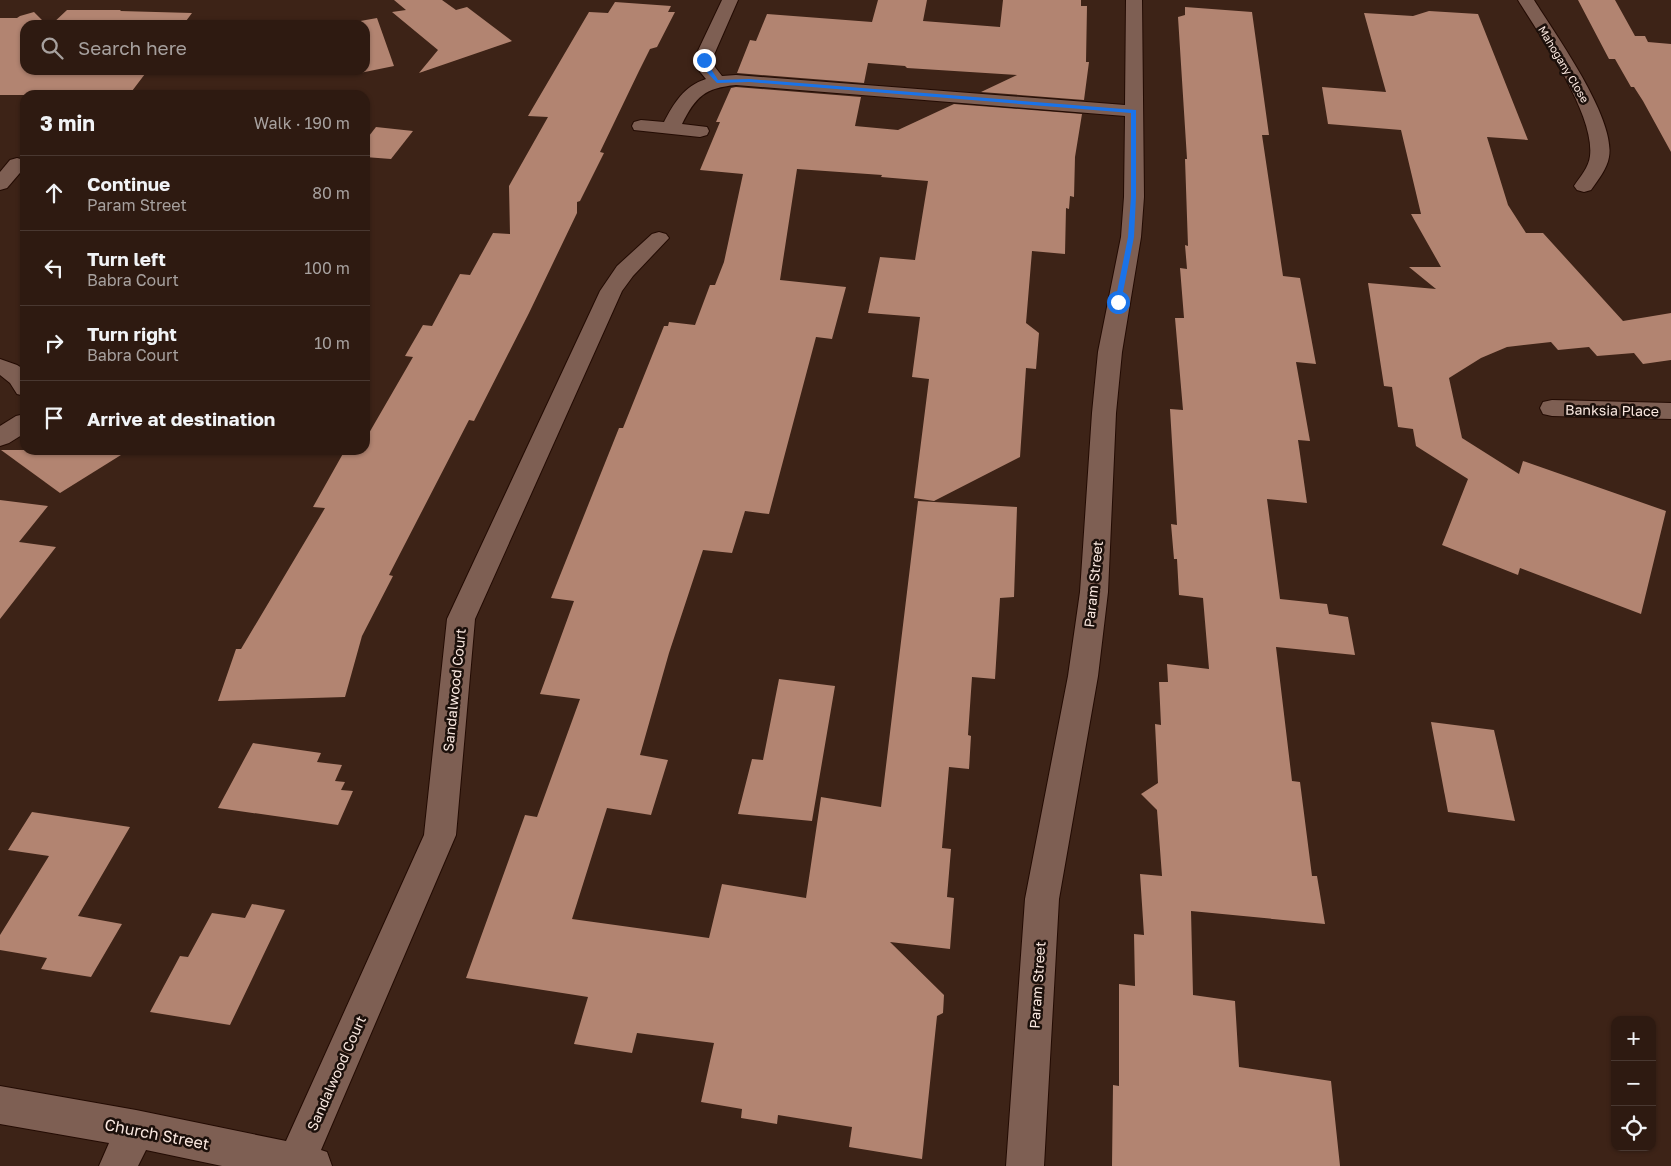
<!DOCTYPE html>
<html lang="en">
<head>
<meta charset="utf-8">
<style>
  body { margin:0; font-family:"Golos Text",sans-serif; background:#3a271f; color:#f1f3f6 }
  .controls { position:absolute; right:15px; bottom:15px; display:grid; overflow:hidden; border-radius:10px; box-shadow:0 1px 4px #0004 }
  .controls button { width:45px; height:45px; display:grid; place-items:center; padding:0; border:0; border-bottom:1px solid #493831; background:#2e1a11; color:#f1f3f6; font:25px sans-serif }
  .stop { position:absolute; width:15px; height:15px; margin:-11px; border:4px solid #1a73e8; border-radius:50%; background:#fff }
  .stop.end { background:#1a73e8; border-color:#fff; box-shadow:0 1px 5px #0008 }
  .list { margin:0; padding:0; list-style:none }
  h2 { display:flex; justify-content:space-between; align-items:center; height:65px; margin:0; padding:0 20px; font-size:21px }
  h2 small { font-size:16px; font-weight:400; color:#a7a19f }
  .list li { display:grid; grid-template-columns:32px 1fr auto; gap:15px; align-items:center; box-sizing:border-box; height:75px; padding:0 20px; border-top:1px solid #493831 }
  .list b { display:block; font-size:19px; white-space:nowrap }
  .list p { margin:0; font-size:16px; white-space:nowrap; color:#a7a19f }
  .list em { font-size:16px; font-style:normal; color:#a7a19f }
  .icon { flex:none; width:28px; height:28px; fill:none; stroke:currentColor; stroke-width:2; stroke-linecap:round; stroke-linejoin:round }
  .map { position:relative; flex:none; width:1671px; height:1166px; overflow:hidden }
  .search { position:absolute; background:#2e1a11; box-shadow:0 1px 4px #0004; left:20px; top:20px; width:350px; height:55px; display:flex; align-items:center; gap:12px; box-sizing:border-box; padding:0 18px; border-radius:15px; color:#a7a19f; font-size:19px }
  .panel { position:absolute; background:#2e1a11; box-shadow:0 1px 4px #0004; left:20px; top:90px; width:350px; height:365px; border-radius:15px }
  .map>svg:first-child { display:block }
</style>
</head>
<body>
<div class="map">
<svg width="1671" height="1166" viewBox="0 0 1671 1166">
  <rect width="100%" height="100%" fill="#3d2317"/>
  <g fill="#b28471">
    <path d="M 394,0 L 442,0 L 456,10 L 467,7 L 512,41 L 419,73 L 438,50 L 392,12 L 406,10 Z"/>
    <path d="M 878,0 L 927,0 L 923,21 L 1000,27 L 1003,0 L 1081,0 L 1081,6 L 1087,6 L 1086,62 L 1089,62 L 1084,100 L 981,92 L 1017,75 L 907,68 L 905,66 L 868,63 L 864,83 L 737,73 L 750,40 L 756,41 L 767,14 L 872,22 Z"/>
    <path d="M 1578,0 L 1615,0 L 1635,36 L 1645,36 L 1648,42 L 1671,44 L 1671,152 L 1643,101 L 1634,87 L 1631,87 L 1615,59 L 1609,59 Z"/>
    <path d="M 615,2 L 671,6 L 668,12 L 675,12 L 657,47 L 650,49 L 639,71 L 600,152 L 604,153 L 580,201 L 577,202 L 577,213 L 529,313 L 474,421 L 469,420 L 389,575 L 393,576 L 362,636 L 345,697 L 218,701 L 236,649 L 241,649 L 325,508 L 313,507 L 345,450 L 365,450 L 365,440 L 413,357 L 405,356 L 423,325 L 432,326 L 460,274 L 470,275 L 493,233 L 510,234 L 509,186 L 548,117 L 528,116 L 589,12 L 608,13 Z"/>
    <path d="M 1185,7 L 1252,12 L 1269,135 L 1262,135 L 1283,276 L 1300,278 L 1316,364 L 1296,362 L 1310,441 L 1298,440 L 1307,503 L 1267,499 L 1280,599 L 1327,604 L 1329,614 L 1348,617 L 1355,655 L 1276,647 L 1292,781 L 1300,782 L 1312,876 L 1317,876 L 1325,924 L 1191,911 L 1193,995 L 1235,1001 L 1239,1067 L 1331,1081 L 1340,1166 L 1112,1166 L 1113,1085 L 1119,1086 L 1119,984 L 1135,986 L 1134,934 L 1144,935 L 1140,874 L 1162,876 L 1157,810 L 1141,794 L 1158,783 L 1155,724 L 1161,725 L 1159,682 L 1168,682 L 1167,664 L 1209,669 L 1203,598 L 1179,595 L 1177,559 L 1174,559 L 1171,524 L 1177,525 L 1170,409 L 1183,410 L 1175,318 L 1184,318 L 1180,268 L 1187,269 L 1185,245 L 1188,246 L 1185,159 L 1187,159 L 1178,17 L 1185,15 Z"/>
    <path d="M 67,10 L 121,10 L 120,11 L 192,13 L 183,25 L 51,25 Z"/>
    <path d="M 1429,11 L 1478,14 L 1528,140 L 1487,137 L 1508,205 L 1526,233 L 1543,233 L 1623,321 L 1671,313 L 1671,360 L 1643,364 L 1634,353 L 1597,356 L 1589,347 L 1558,350 L 1551,342 L 1507,347 L 1481,358 L 1449,378 L 1462,438 L 1519,474 L 1523,461 L 1666,511 L 1641,614 L 1520,568 L 1518,575 L 1442,545 L 1468,479 L 1416,446 L 1413,429 L 1398,427 L 1392,387 L 1384,386 L 1368,283 L 1436,289 L 1409,267 L 1441,267 L 1411,214 L 1421,214 L 1401,130 L 1328,124 L 1322,87 L 1386,92 L 1364,13 L 1413,16 Z"/>
    <path d="M 34,12 L 47,25 L 25,25 L 25,70 L 148,70 L 129,95 L 0,95 L 0,18 L 17,18 L 20,16 Z"/>
    <path d="M 377,18 L 394,66 L 355,74 L 354,70 L 365,70 L 365,25 L 338,25 Z"/>
    <path d="M 736,87 L 861,97 L 855,126 L 898,130 L 954,104 L 1082,114 L 1075,157 L 1074,197 L 1070,196 L 1069,209 L 1066,208 L 1065,254 L 1032,251 L 1026,323 L 1039,333 L 1036,369 L 1026,368 L 1020,457 L 934,501 L 914,498 L 929,379 L 912,377 L 920,317 L 868,313 L 880,257 L 915,260 L 928,181 L 881,177 L 882,175 L 797,169 L 780,280 L 846,287 L 832,339 L 816,337 L 769,514 L 745,511 L 732,553 L 703,550 L 669,653 L 640,755 L 668,760 L 651,815 L 607,808 L 572,919 L 709,938 L 722,884 L 806,898 L 821,797 L 881,807 L 918,501 L 1017,507 L 1014,597 L 1000,598 L 995,679 L 972,677 L 968,735 L 971,736 L 969,769 L 949,767 L 942,848 L 951,849 L 947,897 L 954,898 L 950,949 L 890,942 L 944,995 L 943,1013 L 937,1016 L 922,1159 L 849,1147 L 852,1127 L 778,1115 L 777,1124 L 741,1118 L 742,1109 L 701,1102 L 714,1043 L 637,1033 L 632,1053 L 574,1044 L 588,997 L 466,978 L 525,815 L 537,817 L 580,699 L 540,694 L 574,601 L 551,598 L 619,428 L 623,428 L 664,326 L 668,326 L 669,322 L 695,325 L 710,285 L 715,285 L 724,262 L 743,174 L 700,170 L 720,122 L 716,122 L 731,88 Z"/>
    <path d="M 376,127 L 413,131 L 391,159 L 365,157 L 365,141 Z"/>
    <path d="M 1,450 L 129,450 L 60,493 Z"/>
    <path d="M 0,500 L 48,506 L 19,542 L 56,547 L 0,619 Z"/>
    <path d="M 779,679 L 835,686 L 812,821 L 738,814 L 752,759 L 763,760 Z"/>
    <path d="M 1431,722 L 1494,730 L 1515,821 L 1448,812 Z"/>
    <path d="M 253,743 L 321,753 L 317,762 L 342,765 L 335,781 L 345,782 L 341,790 L 353,791 L 338,825 L 218,808 Z"/>
    <path d="M 32,812 L 130,827 L 78,916 L 122,924 L 91,977 L 41,969 L 47,958 L 0,950 L 0,935 L 49,856 L 8,850 Z"/>
    <path d="M 252,904 L 285,910 L 230,1025 L 150,1012 L 180,956 L 188,957 L 212,913 L 245,918 Z"/>
  </g>
  <g fill="none" stroke-linecap="round" stroke-linejoin="round">
    <defs>
      <g id="minor">
        <path d="M 722,0 L 738,0 L 713,57 L 715,67 L 722,76 L 736,75 L 1125,105 L 1126,0 L 1142,0 L 1144,197 L 1141,237 L 1122,352 L 1116,413 L 1108,592 L 1098,676 L 1059,899 L 1044,1166 L 1006,1166 L 1025,899 L 1068,676 L 1080,592 L 1092,413 L 1098,352 L 1121,237 L 1124,197 L 1125,116 L 736,85 C 705,88 696,96 682,124 L 707,127 L 709,131 L 707,135 L 700,137 L 634,130 L 632,126 L 634,122 L 641,120 L 664,122 C 674,103 684,86 706,79 L 697,68 L 695,57 Z"/>
        <path d="M 1518,0 L 1534,0 C 1555,34 1616,118 1609,157 C 1607,169 1598,180 1591,190 L 1584,192 L 1577,190 L 1574,186 C 1580,177 1589,167 1590,156 C 1595,114 1540,36 1518,0 Z"/>
        <path d="M 17,158 L 24,160 L 25,167 L 7,188 L 0,190 L 0,172 L 10,160 Z"/>
        <path d="M 659,232 L 666,234 L 669,238 L 633,276 L 622,291 L 475,619 L 456,835 L 321,1150 L 327,1152 L 332,1166 L 222,1166 L 146,1150 L 138,1166 L 99,1166 L 109,1143 L 0,1124 L 0,1086 L 136,1110 L 286,1141 L 424,835 L 447,619 L 600,291 L 617,266 L 652,234 Z"/>
        <path d="M 0,359 L 17,365 L 25,370 L 25,396 L 17,394 L 10,383 L 0,375 Z"/>
        <path d="M 1552,400 L 1671,403 L 1671,419 L 1552,416 L 1543,414 L 1540,408 L 1543,402 Z"/>
        <path d="M 25,414 L 25,433 L 9,443 L 0,446 L 0,426 L 16,416 Z"/>
      </g>
    </defs>
    <use href="#minor" stroke="#230b03" stroke-width="2"/>
    <use href="#minor" fill="#7e5f53" fill-rule="evenodd"/>
  </g>
  <path fill="#1a73e8" d="M 704,58 L 718,80 L 749,79 L 1136,110 L 1136,197 L 1134,237 L 1121,302 L 1118,304 L 1115,302 L 1128,237 L 1131,197 L 1131,113 L 749,82 L 717,83 L 703,68 L 701,60 Z"/>
  <g text-anchor="middle" dominant-baseline="central" stroke-width="5" stroke-linejoin="round" paint-order="stroke">
    <g font-size="11" fill="#fae8e0" stroke="#1c100b">
      <text transform="translate(1564 64) rotate(59)">Mahogany Close</text>
    </g>
    <g font-size="14" fill="#fae8e0" stroke="#1c100b">
      <text transform="translate(1612 410) rotate(1)">Banksia Place</text>
      <text transform="translate(1093 584) rotate(-84)">Param Street</text>
      <text transform="translate(454 690) rotate(-84)">Sandalwood Court</text>
      <text transform="translate(1037 985) rotate(-86)">Param Street</text>
      <text transform="translate(336 1073) rotate(-66)">Sandalwood Court</text>
    </g>
    <g font-size="16" fill="#fae8e0" stroke="#1c100b">
      <text transform="translate(157 1134) rotate(11)">Church Street</text>
    </g>
  </g>
</svg>
<div class="controls">
<button>+</button>
<button>−</button>
<button><svg class="icon" aria-label="locate" viewBox="0 0 24 24"><circle cx="12" cy="12" r="6"/><path d="M12 2v4M12 18v4M2 12h4M18 12h4"/></svg></button>
</div>
<div class="stop" style="left:1118px;top:302px"></div>
<div class="stop end" style="left:704px;top:60px"></div>
<div class="search"><svg class="icon" aria-label="search" viewBox="0 0 24 24"><circle cx="10" cy="10" r="6"/><path d="M15 15l6 6"/></svg>Search here</div>
<section class="panel">
<h2>3 min<small>Walk · 190 m</small></h2>
<ul class="list">
<li><svg class="icon" aria-label="ahead" viewBox="0 0 24 24"><path d="M12 20V5M6 11l6-6 6 6"/></svg><div><b>Continue</b><p>Param Street</p></div><em>80 m</em></li>
<li><svg class="icon" aria-label="left" viewBox="0 0 24 24"><path d="M17 20v-9H6M10 6l-5 5 5 5"/></svg><div><b>Turn left</b><p>Babra Court</p></div><em>100 m</em></li>
<li><svg class="icon" aria-label="right" viewBox="0 0 24 24"><path d="M7 20v-9h11M14 6l5 5-5 5"/></svg><div><b>Turn right</b><p>Babra Court</p></div><em>10 m</em></li>
<li><svg class="icon" aria-label="arrive" viewBox="0 0 24 24"><path d="M6 21V4h12l-3 4 3 4H6"/></svg><div><b>Arrive at destination</b></div></li>
</ul>
</section>
</div>
</body>
</html>
